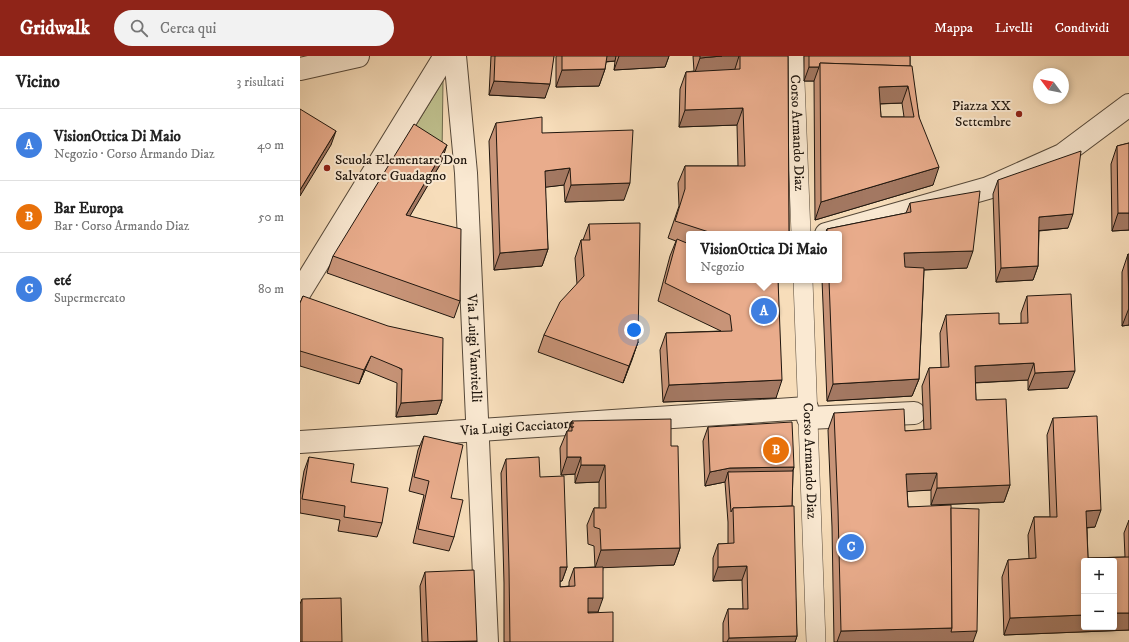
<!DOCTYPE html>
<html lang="it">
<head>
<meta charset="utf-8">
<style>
  body { margin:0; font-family:"IM FELL DW Pica",serif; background:#f2f2f2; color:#222 }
  .controls { position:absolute; right:12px; bottom:12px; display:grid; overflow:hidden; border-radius:4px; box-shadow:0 2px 6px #0003 }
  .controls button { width:36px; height:36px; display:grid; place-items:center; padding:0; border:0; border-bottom:1px solid #e0e0e0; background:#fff; color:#222; font:20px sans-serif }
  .compass { position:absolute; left:733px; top:12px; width:36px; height:36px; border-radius:50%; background:#fff; box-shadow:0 2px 6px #0003; rotate:302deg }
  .you { position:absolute; left:334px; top:274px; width:14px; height:14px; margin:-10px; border:3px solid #fff; border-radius:50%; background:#1a73e8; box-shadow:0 0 0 6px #1a73e833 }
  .badge { display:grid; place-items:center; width:26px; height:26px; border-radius:50%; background:#8f2418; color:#fff; font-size:13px; font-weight:700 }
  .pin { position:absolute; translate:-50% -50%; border:2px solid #fff; box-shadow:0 1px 4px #0006 }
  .popup { position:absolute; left:386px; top:175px; width:156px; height:52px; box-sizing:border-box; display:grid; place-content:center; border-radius:4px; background:#fff; filter:drop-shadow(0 1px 3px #0005); font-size:13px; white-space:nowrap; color:#767676 }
  .popup b { font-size:15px; color:#222 }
  .popup::after { content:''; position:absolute; left:50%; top:100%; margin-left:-8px; border:8px solid transparent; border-top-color:#fff }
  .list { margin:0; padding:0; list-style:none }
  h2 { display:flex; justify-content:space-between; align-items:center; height:52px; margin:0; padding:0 16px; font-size:17px }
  h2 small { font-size:13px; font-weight:400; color:#767676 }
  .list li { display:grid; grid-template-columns:26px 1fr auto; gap:12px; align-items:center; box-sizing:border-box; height:72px; padding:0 16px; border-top:1px solid #e0e0e0 }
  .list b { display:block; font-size:15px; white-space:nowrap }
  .list p { margin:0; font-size:13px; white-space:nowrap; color:#767676 }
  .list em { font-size:13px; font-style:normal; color:#767676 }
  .icon { flex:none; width:22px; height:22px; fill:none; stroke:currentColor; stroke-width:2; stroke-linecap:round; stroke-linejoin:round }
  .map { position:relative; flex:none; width:829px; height:586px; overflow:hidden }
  header { display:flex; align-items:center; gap:24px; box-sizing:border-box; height:56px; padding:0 20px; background:#8f2418; color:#fff }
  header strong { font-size:19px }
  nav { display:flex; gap:22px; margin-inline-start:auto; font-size:14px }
  .search { width:280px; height:36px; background:#f2f2f2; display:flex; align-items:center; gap:10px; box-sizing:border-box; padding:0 14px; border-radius:22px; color:#767676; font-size:15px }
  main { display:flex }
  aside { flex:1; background:#fff }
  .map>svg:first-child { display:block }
</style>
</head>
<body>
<header>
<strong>Gridwalk</strong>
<div class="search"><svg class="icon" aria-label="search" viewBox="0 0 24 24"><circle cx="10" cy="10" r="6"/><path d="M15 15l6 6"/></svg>Cerca qui</div>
<nav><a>Mappa</a><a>Livelli</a><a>Condividi</a></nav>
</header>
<main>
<aside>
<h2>Vicino<small>3 risultati</small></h2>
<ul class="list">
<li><span class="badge" style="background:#3f7fe0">A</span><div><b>VisionOttica Di Maio</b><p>Negozio · Corso Armando Diaz</p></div><em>40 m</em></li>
<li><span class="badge" style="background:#e8710a">B</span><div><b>Bar Europa</b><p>Bar · Corso Armando Diaz</p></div><em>50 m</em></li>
<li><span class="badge" style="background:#3f7fe0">C</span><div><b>eté</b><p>Supermercato</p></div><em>80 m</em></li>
</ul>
</aside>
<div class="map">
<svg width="829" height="586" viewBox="0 0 829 586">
  <rect width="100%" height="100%" fill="#f7ddba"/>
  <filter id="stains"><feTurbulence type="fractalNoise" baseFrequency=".005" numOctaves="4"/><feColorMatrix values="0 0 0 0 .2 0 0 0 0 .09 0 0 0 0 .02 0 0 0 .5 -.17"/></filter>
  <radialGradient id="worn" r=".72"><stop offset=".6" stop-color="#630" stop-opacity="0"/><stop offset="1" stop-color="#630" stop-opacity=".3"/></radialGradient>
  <path fill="#bfc08e" stroke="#6f6b4e" d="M 143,25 L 142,99 L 110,79 Z"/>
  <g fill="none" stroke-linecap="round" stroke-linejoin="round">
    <defs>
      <g id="pedestrian">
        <path id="s1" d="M 494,0 L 501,178"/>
        <path id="s2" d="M 503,224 L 516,586"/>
      </g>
      <g id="minor">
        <path id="s3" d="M 155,0 L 166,117 L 187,586"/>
        <path d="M 0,13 L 58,0"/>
        <path d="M 526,178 L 688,132 L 762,99 L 829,49"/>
        <path d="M 0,236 L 145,0"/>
        <path d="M 508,362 L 614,357"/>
        <path id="s4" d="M 0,386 L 507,352"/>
      </g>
    </defs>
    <use href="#pedestrian" stroke="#554839" stroke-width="20"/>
    <use href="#minor" stroke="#554839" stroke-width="24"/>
    <use href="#pedestrian" stroke="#fae9d2" stroke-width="19"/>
    <use href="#minor" stroke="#fae9d2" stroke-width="22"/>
  </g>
  <g fill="#c89478" stroke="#1f160e" fill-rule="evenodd">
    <path d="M 191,0 L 254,0 L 245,42 L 189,39 Z"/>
    <path d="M 256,0 L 369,0 L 365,11 L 314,14 L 315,5 L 306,6 L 305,13 L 299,30 L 256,31 Z"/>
    <path d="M 393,0 L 488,0 L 489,178 L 389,178 L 389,224 L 478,224 L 476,342 L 363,346 L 360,294 L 366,277 L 421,275 L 358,245 L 370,200 L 376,185 L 368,182 L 379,150 L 378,127 L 385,110 L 438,110 L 437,69 L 379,71 L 380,33 L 386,16 L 394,15 Z"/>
    <path d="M 504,0 L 610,0 L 610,10 L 619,61 L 633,129 L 515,164 L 514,25 L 504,25 ZM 602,47 L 604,61 L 581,61 L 580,48 Z"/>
    <path d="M 196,67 L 242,77 L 324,144 L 265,146 L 264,129 L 245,131 L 248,193 L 242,210 L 194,214 L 189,85 Z"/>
    <path d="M 829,87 L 829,174 L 812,175 L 811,108 L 817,90 Z"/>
    <path d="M 141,107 L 109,160 L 160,245 L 154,262 L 27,217 L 33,200 Z"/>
    <path d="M 698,124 L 768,172 L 739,175 L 738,210 L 733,224 L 696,226 L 693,138 Z"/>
    <path d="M 610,147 L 667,212 L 624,214 L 619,323 L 612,340 L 527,345 L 522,224 L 539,224 L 539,178 L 525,178 L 527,173 L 606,157 Z"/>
    <path d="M 289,168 L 338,286 L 323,327 L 238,296 L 244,279 L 277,228 L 275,202 L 281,184 L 283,184 Z"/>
    <path d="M 828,198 L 829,269 L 822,270 L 822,216 Z"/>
    <path d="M 3,240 L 142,344 L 137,358 L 96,361 L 97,327 L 65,314 L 59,328 L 0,310 L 0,247 Z"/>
    <path d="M 727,240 L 768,332 L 728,334 L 728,324 L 675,327 L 676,344 L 710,429 L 704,446 L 631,449 L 631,434 L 607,435 L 608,451 L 651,452 L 673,586 L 534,586 L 532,471 L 528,374 L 534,357 L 605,375 L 624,374 L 622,330 L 629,312 L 641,312 L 640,277 L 646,259 L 699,268 L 721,268 L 721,257 Z"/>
    <path d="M 753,362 L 795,471 L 787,472 L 788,502 L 825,501 L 824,477 L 829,464 L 829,574 L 704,579 L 702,521 L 708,504 L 729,503 L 728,479 L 734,461 L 750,461 L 747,379 Z"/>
    <path d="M 272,365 L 371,390 L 380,492 L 374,509 L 303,511 L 298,556 L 288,556 L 288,557 L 313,586 L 204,586 L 204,527 L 201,417 L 206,403 L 240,421 L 267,511 L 262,525 L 260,525 L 260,531 L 269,530 L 269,526 L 274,512 L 295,511 L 294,490 L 288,488 L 287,469 L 294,452 L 299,452 L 299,426 L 275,427 L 275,418 L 261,419 L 260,392 L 267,375 L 268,375 Z"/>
    <path d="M 408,371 L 494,411 L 493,415 L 492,450 L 497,580 L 495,586 L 423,586 L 423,567 L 428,553 L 443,553 L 442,524 L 413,525 L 413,502 L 418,488 L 428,488 L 428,466 L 425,426 L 405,430 L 403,385 Z"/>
    <path d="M 124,380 L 154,481 L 149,495 L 113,487 L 124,439 L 109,435 L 118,394 Z"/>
    <path d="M 9,401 L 82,467 L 77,481 L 38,475 L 40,464 L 0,457 L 0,439 L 4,415 Z"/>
    <path d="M 125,516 L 177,586 L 122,586 L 120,530 Z"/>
    <path d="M 2,543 L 42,586 L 0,586 L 0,548 Z"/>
  </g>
  <g fill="#a37862" stroke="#1f160e">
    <path d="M 304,0 L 316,0 L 315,5 L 302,6 Z"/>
    <path d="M 319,0 L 369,0 L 365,11 L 314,14 Z"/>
    <path d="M 422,0 L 439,0 L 434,16 L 394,19 L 400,2 Z"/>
    <path d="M 509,11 L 519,11 L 514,25 L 504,25 Z"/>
    <path d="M 305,13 L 299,30 L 256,31 L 262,14 Z"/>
    <path d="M 194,25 L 250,28 L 245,42 L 189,39 Z"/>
    <path d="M 608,30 L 602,47 L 572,48 L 579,31 Z"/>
    <path d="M 443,52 L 437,69 L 379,71 L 385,54 Z"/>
    <path d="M 36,75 L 31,89 L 0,140 L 0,134 Z"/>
    <path d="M 147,89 L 141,107 L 100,177 L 106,159 Z"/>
    <path d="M 639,111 L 633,129 L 515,164 L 521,146 Z"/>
    <path d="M 270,112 L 264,129 L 239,132 L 245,115 Z"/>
    <path d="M 330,127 L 324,144 L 265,146 L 271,129 Z"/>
    <path d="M 818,157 L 829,157 L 829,174 L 812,175 Z"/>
    <path d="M 773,158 L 768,172 L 734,175 L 739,161 Z"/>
    <path d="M 248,193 L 242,210 L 194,214 L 200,197 Z"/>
    <path d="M 673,195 L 667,212 L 598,215 L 604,197 Z"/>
    <path d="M 738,210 L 733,224 L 696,226 L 701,212 Z"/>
    <path d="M 829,252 L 829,269 L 822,270 Z"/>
    <path d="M 338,286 L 332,304 L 323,327 L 329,310 Z"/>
    <path d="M 71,300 L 59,328 L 64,314 Z"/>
    <path d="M 734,307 L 728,324 L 668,327 L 675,310 Z"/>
    <path d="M 775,315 L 768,332 L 728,334 L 735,317 Z"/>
    <path d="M 619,323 L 612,340 L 527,345 L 533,328 Z"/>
    <path d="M 482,324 L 476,342 L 363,346 L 369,329 Z"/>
    <path d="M 142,344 L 137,358 L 96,361 L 101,347 Z"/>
    <path d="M 267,401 L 281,401 L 275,418 L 261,419 Z"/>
    <path d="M 281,409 L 305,409 L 299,426 L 275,427 Z"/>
    <path d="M 494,411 L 489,425 L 428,416 L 425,426 L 405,430 L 410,416 L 430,412 Z"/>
    <path d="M 637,417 L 631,434 L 600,436 L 606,418 Z"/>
    <path d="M 710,429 L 704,446 L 631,449 L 637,432 Z"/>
    <path d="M 801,454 L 795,471 L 780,472 L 786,455 Z"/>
    <path d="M 380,492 L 374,509 L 295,512 L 301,494 Z"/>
    <path d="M 447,510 L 442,524 L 413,525 L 418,511 Z"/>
    <path d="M 260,511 L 267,511 L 262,525 L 255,525 Z"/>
    <path d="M 288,542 L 303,542 L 298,556 L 283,556 Z"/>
    <path d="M 814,557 L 829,557 L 829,574 L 704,579 L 710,562 L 784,559 L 784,571 L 814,571 Z"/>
    <path d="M 652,572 L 677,575 L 673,586 L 537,586 L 541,575 Z"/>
    <path d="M 497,580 L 495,586 L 427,586 L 429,582 Z"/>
    <path d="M 177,585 L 177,586 L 151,586 Z"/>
  </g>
  <g fill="#e9ac8c" stroke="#1f160e" fill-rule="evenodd">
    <path d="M 195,0 L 254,0 L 250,28 L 194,25 Z"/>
    <path d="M 262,0 L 307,0 L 305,13 L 262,14 Z"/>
    <path d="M 400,0 L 422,0 L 400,2 Z"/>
    <path d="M 440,0 L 488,0 L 489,178 L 415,178 L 375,165 L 385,133 L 385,110 L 445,110 L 443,52 L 385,54 L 386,16 L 440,13 Z"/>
    <path d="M 509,0 L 610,0 L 610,10 L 520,7 L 519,11 L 509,11 Z"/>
    <path d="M 520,7 L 612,10 L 619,61 L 639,111 L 521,146 ZM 608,30 L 614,61 L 581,61 L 579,31 Z"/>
    <path d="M 0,53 L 36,75 L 0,134 Z"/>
    <path d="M 242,61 L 242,77 L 333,74 L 330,127 L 271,129 L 270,112 L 245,115 L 248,193 L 200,197 L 196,67 Z"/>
    <path d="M 114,68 L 147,89 L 106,159 L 161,173 L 160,245 L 33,200 Z"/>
    <path d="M 829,87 L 829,157 L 818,157 L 817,90 Z"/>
    <path d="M 781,95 L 773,158 L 739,161 L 738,210 L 701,212 L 698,124 Z"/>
    <path d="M 680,135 L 673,195 L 604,197 L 605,211 L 624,212 L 619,323 L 533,328 L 529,224 L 539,224 L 539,178 L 527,178 L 527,173 L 611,156 L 610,147 Z"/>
    <path d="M 340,167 L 338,286 L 329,310 L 244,279 L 260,246 L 284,220 L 281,184 L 290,184 L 289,168 Z"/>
    <path d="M 377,183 L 389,188 L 389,224 L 478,224 L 482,324 L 369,329 L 366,277 L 432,275 L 430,259 L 365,227 Z"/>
    <path d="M 828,198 L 829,198 L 829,252 Z"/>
    <path d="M 771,238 L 775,315 L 735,317 L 734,307 L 675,310 L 676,344 L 706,343 L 710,429 L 637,432 L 637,417 L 606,418 L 608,451 L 651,449 L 652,572 L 541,575 L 538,454 L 534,357 L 604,353 L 605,375 L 631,373 L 629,312 L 649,311 L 646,259 L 699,257 L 699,268 L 728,267 L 727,240 Z"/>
    <path d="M 3,240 L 88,270 L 143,282 L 142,344 L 101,347 L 102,313 L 71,300 L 64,314 L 0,295 L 0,247 Z"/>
    <path d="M 797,360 L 801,454 L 786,455 L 788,502 L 829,501 L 829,557 L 814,557 L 814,505 L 784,505 L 784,559 L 710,562 L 708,504 L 736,502 L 734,461 L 757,461 L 753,362 Z"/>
    <path d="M 371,363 L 371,390 L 378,390 L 380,492 L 301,494 L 300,473 L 294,471 L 294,452 L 306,452 L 305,409 L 281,409 L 281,401 L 267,401 L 267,375 L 272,375 L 272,365 Z"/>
    <path d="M 492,366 L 494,411 L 430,412 L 410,416 L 408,371 Z"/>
    <path d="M 124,380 L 163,389 L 151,442 L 163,444 L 154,481 L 118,473 L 129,425 L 114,421 Z"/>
    <path d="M 9,401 L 54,408 L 51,426 L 88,432 L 82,467 L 44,461 L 45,450 L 2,443 Z"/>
    <path d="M 239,401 L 240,421 L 264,420 L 267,511 L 260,511 L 260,531 L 275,530 L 274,512 L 303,511 L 303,542 L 288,542 L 288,557 L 313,556 L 313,586 L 210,586 L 209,513 L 206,403 Z"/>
    <path d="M 493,415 L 492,450 L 433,452 L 431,456 L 428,416 Z"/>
    <path d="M 494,450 L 497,580 L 429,582 L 428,553 L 448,553 L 447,510 L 418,511 L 418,488 L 434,487 L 433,452 Z"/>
    <path d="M 651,452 L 679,453 L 677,575 L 651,576 L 652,572 Z"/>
    <path d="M 174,514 L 177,585 L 128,586 L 125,516 Z"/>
    <path d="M 41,542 L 42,586 L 2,586 L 2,543 Z"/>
  </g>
  <g fill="#8f2418" stroke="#fae9d2" stroke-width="1.5">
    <circle cx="719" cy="58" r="4"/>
    <circle cx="27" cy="112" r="4"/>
  </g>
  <g text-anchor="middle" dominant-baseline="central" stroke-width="4" stroke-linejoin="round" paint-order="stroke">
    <g font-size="14" fill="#1f160e" stroke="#fae9d2" text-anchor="end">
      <text x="711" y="50">Piazza XX<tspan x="711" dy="16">Settembre</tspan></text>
      <text x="35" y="104" text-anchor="start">Scuola Elementare Don<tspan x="35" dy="16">Salvatore Guadagno</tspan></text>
    </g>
    <g font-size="14" fill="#1f160e" stroke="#fae9d2">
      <text stroke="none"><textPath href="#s1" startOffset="77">Corso Armando Diaz</textPath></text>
      <text stroke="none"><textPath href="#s3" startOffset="293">Via Luigi Vanvitelli</textPath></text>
      <text stroke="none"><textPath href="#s4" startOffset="218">Via Luigi Cacciatore</textPath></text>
      <text stroke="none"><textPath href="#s2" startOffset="181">Corso Armando Diaz</textPath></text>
    </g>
  </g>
  <rect width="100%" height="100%" filter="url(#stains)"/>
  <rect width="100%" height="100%" fill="url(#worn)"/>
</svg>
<div class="controls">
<button>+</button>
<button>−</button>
</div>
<svg class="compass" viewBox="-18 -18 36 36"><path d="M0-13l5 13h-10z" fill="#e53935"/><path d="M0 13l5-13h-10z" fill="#767676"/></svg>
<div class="you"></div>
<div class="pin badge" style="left:464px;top:255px;background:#3f7fe0">A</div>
<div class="popup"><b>VisionOttica Di Maio</b>Negozio</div>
<div class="pin badge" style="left:476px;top:394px;background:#e8710a">B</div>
<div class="pin badge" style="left:551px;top:491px;background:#3f7fe0">C</div>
</div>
</main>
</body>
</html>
